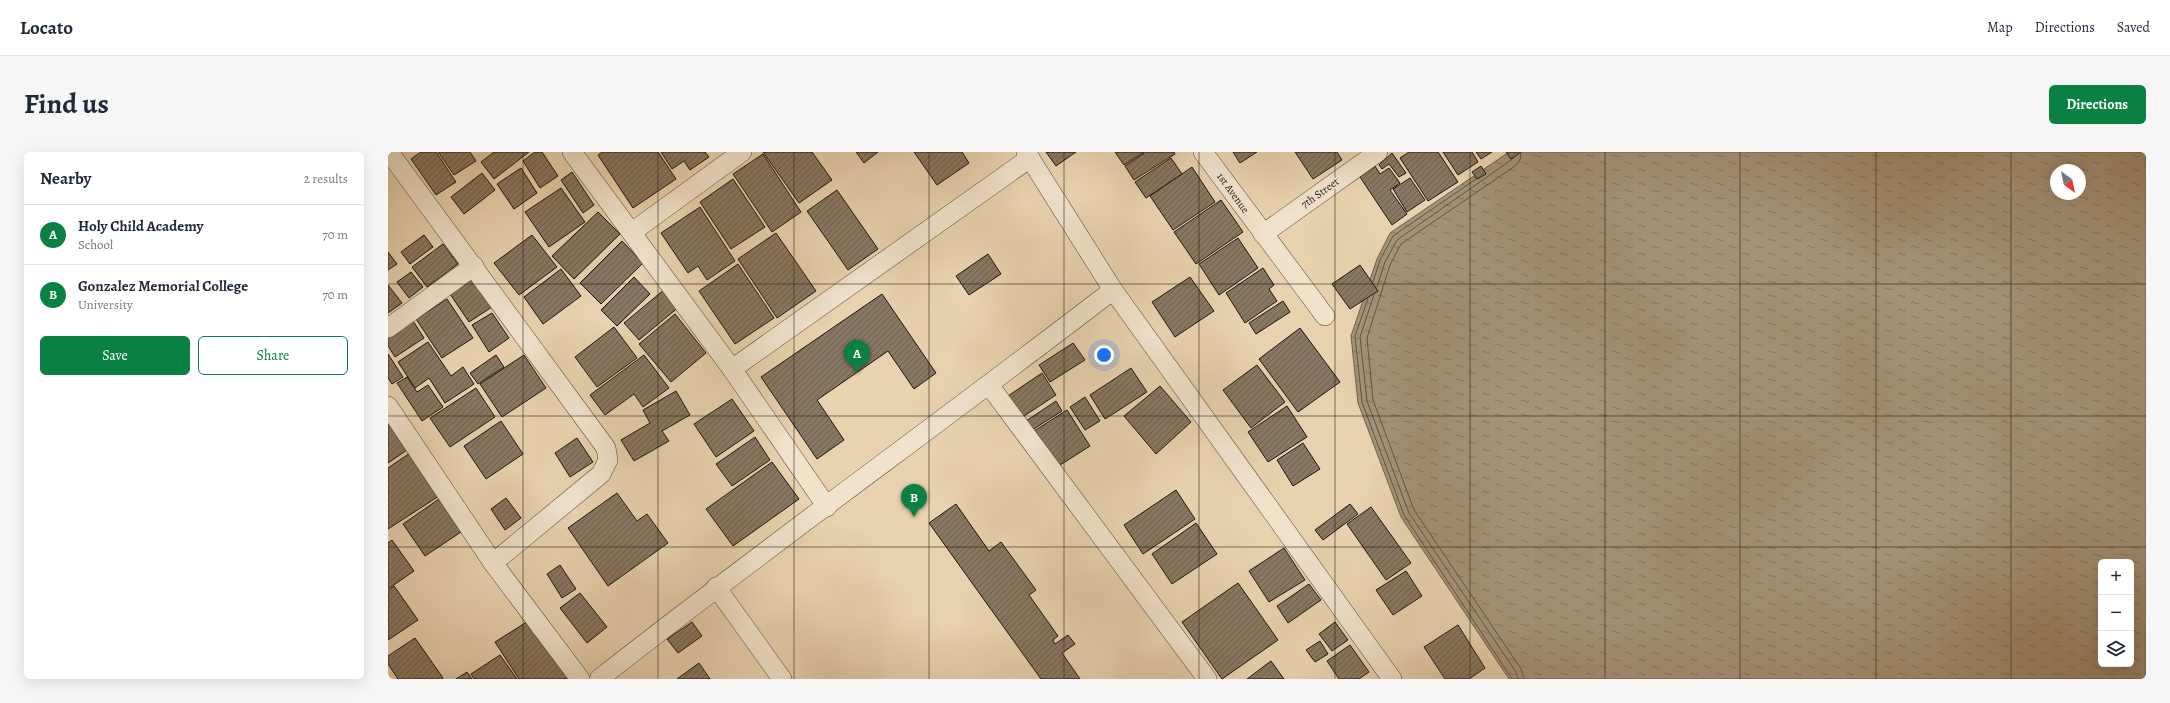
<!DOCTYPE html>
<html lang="en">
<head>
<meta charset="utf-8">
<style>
  body { margin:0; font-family:Alegreya,serif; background:#f6f6f7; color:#1f2937 }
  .controls { position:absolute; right:12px; bottom:12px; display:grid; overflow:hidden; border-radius:6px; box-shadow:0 4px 16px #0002 }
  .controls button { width:36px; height:36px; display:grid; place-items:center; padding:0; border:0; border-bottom:1px solid #e0e1e3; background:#fff; color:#1f2937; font:20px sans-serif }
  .compass { position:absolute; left:1662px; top:12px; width:36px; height:36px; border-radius:50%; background:#fff; box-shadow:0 4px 16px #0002; rotate:147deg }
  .you { position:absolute; left:716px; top:203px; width:14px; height:14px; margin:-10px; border:3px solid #fff; border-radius:50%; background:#1a73e8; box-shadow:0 0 0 6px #1a73e833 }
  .badge { display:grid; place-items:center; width:26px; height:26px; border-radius:50%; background:#0b8043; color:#fff; font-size:13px; font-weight:700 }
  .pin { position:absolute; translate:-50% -33px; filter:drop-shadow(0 1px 2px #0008) }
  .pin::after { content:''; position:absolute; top:21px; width:14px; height:12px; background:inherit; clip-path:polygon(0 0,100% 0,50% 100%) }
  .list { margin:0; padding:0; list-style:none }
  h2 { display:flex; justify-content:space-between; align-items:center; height:52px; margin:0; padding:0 16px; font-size:17px }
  h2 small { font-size:13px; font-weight:400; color:#747a83 }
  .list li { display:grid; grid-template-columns:26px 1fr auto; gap:12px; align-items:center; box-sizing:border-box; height:60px; padding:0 16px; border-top:1px solid #e0e1e3 }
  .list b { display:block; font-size:15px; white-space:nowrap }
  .list p { margin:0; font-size:13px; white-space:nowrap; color:#747a83 }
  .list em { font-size:13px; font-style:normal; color:#747a83 }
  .actions { display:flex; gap:8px; padding:12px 16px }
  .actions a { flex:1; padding:9px 0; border:1px solid #0b8043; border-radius:6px; text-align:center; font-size:14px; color:#0b8043 }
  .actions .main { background:#0b8043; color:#fff }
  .icon { flex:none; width:22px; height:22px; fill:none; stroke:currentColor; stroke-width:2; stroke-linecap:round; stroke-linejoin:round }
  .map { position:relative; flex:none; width:1758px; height:527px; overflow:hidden; border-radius:6px }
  header { display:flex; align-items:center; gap:24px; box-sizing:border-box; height:56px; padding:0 20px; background:#fff; border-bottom:1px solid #e0e1e3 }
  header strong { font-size:19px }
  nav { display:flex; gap:22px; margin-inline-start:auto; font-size:14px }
  .intro { display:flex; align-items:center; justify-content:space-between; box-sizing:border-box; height:96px; padding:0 24px }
  h1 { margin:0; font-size:28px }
  .button { padding:10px 18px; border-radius:6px; background:#0b8043; color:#fff; font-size:14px; font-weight:700 }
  main { display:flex; gap:24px; padding:0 24px }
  aside { flex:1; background:#fff; border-radius:6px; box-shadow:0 4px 16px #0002 }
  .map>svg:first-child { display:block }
</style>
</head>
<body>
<header>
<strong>Locato</strong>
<nav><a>Map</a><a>Directions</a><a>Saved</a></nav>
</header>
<div class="intro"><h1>Find us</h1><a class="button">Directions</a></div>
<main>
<aside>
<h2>Nearby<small>2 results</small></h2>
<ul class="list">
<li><span class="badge">A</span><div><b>Holy Child Academy</b><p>School</p></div><em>70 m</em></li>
<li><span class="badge">B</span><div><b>Gonzalez Memorial College</b><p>University</p></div><em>70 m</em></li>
</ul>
<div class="actions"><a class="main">Save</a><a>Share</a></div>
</aside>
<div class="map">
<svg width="1758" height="527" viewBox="0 0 1758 527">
  <defs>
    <pattern id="water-ripples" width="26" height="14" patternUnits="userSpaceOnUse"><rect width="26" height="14" fill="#a49279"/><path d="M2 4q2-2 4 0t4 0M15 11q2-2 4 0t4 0" fill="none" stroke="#857662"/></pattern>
    <pattern id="building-hatch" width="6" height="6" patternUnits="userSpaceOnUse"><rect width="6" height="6" fill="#887762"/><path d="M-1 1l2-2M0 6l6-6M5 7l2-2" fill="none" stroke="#6f604f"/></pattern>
  </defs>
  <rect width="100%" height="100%" fill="#e9d2b0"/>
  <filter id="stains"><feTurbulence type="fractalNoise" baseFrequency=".005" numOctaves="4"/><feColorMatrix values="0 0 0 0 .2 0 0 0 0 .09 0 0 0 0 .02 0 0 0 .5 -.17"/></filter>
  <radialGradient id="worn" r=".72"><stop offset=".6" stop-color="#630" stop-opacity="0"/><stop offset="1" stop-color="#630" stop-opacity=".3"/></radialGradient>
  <path fill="url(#water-ripples)" stroke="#6f604e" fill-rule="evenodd" d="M 1121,0 L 1758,0 L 1758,527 L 1121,527 L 1013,365 L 970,251 L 963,184 L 989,107 L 1002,81 ZM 1668,18 L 1692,18 L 1692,42 L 1668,42 ZM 1713,410 L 1743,410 L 1743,512 L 1713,512 Z"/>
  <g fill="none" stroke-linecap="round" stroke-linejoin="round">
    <g stroke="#625443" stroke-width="1">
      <path d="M 1133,1 L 1132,8 L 1127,14 L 1013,92 L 1002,113 L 979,186 L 985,248 L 1026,358 L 1133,517 L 1136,527"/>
      <path d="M 985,130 L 992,108 L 1005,84 L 1088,27"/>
      <path d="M 989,135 L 997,110 L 1009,88 L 1126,6"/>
      <path d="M 986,143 L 972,185 L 979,249 L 1021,361 L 1128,520 L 1130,527"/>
      <path d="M 980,147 L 967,184 L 974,250 L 1016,363 L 1124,527"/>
    </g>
  </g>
  <g fill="url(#building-hatch)" stroke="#1f150d">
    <path d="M 33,0 L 48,0 L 68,30 L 48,43 L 23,7 Z"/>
    <path d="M 50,0 L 82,0 L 88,9 L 66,23 Z"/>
    <path d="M 106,0 L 141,0 L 106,27 L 93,10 Z"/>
    <path d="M 147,0 L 154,0 L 170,24 L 152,36 L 135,9 Z"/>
    <path d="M 214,0 L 270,0 L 288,27 L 245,56 L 210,3 Z"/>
    <path d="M 273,0 L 317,0 L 321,5 L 302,18 L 296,9 L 284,17 Z"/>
    <path d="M 375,0 L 424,0 L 444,28 L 411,51 Z"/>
    <path d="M 468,0 L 490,0 L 476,11 Z"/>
    <path d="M 526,0 L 574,0 L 581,11 L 549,33 Z"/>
    <path d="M 658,0 L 688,0 L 668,14 Z"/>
    <path d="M 727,0 L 756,0 L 736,13 Z"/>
    <path d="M 758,0 L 786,0 L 787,2 L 746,28 L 737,14 Z"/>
    <path d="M 845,0 L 869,0 L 852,11 Z"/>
    <path d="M 907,0 L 949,0 L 954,8 L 925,27 Z"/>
    <path d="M 1021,0 L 1050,0 L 1070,30 L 1040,49 L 1012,6 Z"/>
    <path d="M 1055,0 L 1084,0 L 1090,10 L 1070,23 Z"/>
    <path d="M 1088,0 L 1104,0 L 1093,7 Z"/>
    <path d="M 1118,0 L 1133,0 L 1123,7 Z"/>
    <path d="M 1004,1 L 1018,21 L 1011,25 L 1001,12 L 994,17 L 991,13 Z"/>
    <path d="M 375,2 L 413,60 L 384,80 L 345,22 Z"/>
    <path d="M 783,6 L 794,22 L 758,46 L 747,30 Z"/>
    <path d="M 987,14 L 992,22 L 1001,16 L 1012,31 L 1002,38 L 1019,62 L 1004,73 L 972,25 Z"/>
    <path d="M 1093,14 L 1098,22 L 1089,27 L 1084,20 Z"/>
    <path d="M 804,15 L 827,50 L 785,78 L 762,44 Z"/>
    <path d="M 133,16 L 149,41 L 126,57 L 109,32 Z"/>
    <path d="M 184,20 L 206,53 L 195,61 L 173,28 Z"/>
    <path d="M 94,21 L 107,38 L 76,62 L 63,45 Z"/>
    <path d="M 1022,26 L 1037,48 L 1019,60 L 1005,37 Z"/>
    <path d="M 345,27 L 377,75 L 343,97 L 312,50 Z"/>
    <path d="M 173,36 L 197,70 L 161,95 L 137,60 Z"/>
    <path d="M 449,38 L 490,97 L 460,118 L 419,59 Z"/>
    <path d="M 833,48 L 855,80 L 808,112 L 786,80 Z"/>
    <path d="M 312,55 L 347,109 L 319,128 L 310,114 L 300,121 L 273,81 Z"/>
    <path d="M 210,60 L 232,82 L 186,127 L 164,104 Z"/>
    <path d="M 388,81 L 428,139 L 389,166 L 350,107 Z"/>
    <path d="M 36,83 L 45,95 L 22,112 L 13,100 Z"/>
    <path d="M 144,83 L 169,115 L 131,143 L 106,111 Z"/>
    <path d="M 850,86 L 870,116 L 831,143 L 811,112 Z"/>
    <path d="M 234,89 L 255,111 L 213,152 L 192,131 Z"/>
    <path d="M 55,92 L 70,112 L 39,135 L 24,115 Z"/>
    <path d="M 0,100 L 9,112 L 0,118 Z"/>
    <path d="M 600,102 L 613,122 L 581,143 L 568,124 Z"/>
    <path d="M 350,112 L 386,166 L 347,192 L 311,139 Z"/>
    <path d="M 972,113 L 990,139 L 962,157 L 944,132 Z"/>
    <path d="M 875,116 L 886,133 L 881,137 L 889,149 L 857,171 L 838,141 Z"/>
    <path d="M 173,117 L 193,144 L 155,172 L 136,145 Z"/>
    <path d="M 23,120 L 35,135 L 21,146 L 9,130 Z"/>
    <path d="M 83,123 L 104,155 L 81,170 L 60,139 Z"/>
    <path d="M 246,125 L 262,142 L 229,174 L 213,158 Z"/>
    <path d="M 802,125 L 826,159 L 787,185 L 764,150 Z"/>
    <path d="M 0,133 L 14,151 L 0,161 Z"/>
    <path d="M 277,137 L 292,154 L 251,188 L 236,171 Z"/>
    <path d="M 494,142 L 548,221 L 526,237 L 500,199 L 429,248 L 456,288 L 429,307 L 373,225 Z"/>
    <path d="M 59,147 L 85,186 L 54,206 L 28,167 Z"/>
    <path d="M 895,149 L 902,160 L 868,182 L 861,171 Z"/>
    <path d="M 104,161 L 121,186 L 101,200 L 84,173 Z"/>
    <path d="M 287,162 L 318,201 L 283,230 L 251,192 Z"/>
    <path d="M 25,169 L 36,186 L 7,205 L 0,194 L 0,186 Z"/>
    <path d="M 226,175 L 249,206 L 209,235 L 187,205 Z"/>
    <path d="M 912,176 L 952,230 L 910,260 L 871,207 Z"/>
    <path d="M 40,190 L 63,224 L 75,215 L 86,232 L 57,251 L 41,226 L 27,236 L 10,210 Z"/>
    <path d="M 685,191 L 697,208 L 662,230 L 651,213 Z"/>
    <path d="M 0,202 L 15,225 L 4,232 L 0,226 Z"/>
    <path d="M 108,203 L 116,215 L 90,232 L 82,221 Z"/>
    <path d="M 136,203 L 158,236 L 114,265 L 92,232 Z"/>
    <path d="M 256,203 L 281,236 L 255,255 L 246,242 L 217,263 L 202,243 Z"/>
    <path d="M 869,213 L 897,250 L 863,276 L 835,238 Z"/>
    <path d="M 743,216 L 759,240 L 717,267 L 702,243 Z"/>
    <path d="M 654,221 L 668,243 L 633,266 L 620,244 Z"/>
    <path d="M 19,225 L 29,240 L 40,233 L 55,255 L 34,269 L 9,231 Z"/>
    <path d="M 772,234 L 803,270 L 768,302 L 736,264 Z"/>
    <path d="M 88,236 L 107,265 L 62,295 L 42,266 Z"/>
    <path d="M 288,239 L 302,263 L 274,279 L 281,289 L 246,309 L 233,288 L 262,271 L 255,258 Z"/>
    <path d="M 697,245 L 712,269 L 697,278 L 682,255 Z"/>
    <path d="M 344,247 L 366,279 L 328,305 L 306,272 Z"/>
    <path d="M 668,249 L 674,259 L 641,280 L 635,271 Z"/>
    <path d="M 899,254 L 919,285 L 880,310 L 860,280 Z"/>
    <path d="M 679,258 L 702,294 L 669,315 L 646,279 Z"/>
    <path d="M 113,269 L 135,302 L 98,327 L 76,294 Z"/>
    <path d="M 0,271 L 19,298 L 0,311 Z"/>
    <path d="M 367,285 L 382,308 L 344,334 L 328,312 Z"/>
    <path d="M 189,286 L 205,310 L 182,325 L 167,301 Z"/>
    <path d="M 915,291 L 932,317 L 905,334 L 889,308 Z"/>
    <path d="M 22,301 L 51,344 L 0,377 L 0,316 Z"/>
    <path d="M 384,310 L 411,347 L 345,394 L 318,357 Z"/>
    <path d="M 788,338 L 807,367 L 755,402 L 736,373 Z"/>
    <path d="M 229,341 L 249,369 L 259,362 L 280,391 L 220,434 L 180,376 Z"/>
    <path d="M 118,346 L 133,366 L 117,378 L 103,357 Z"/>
    <path d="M 51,347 L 73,380 L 37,404 L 15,372 Z"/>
    <path d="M 568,352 L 601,399 L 613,390 L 648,438 L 641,443 L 670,484 L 665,488 L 667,492 L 680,483 L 687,492 L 674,501 L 692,527 L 653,527 L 541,371 Z"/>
    <path d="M 962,352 L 970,362 L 935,388 L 927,378 Z"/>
    <path d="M 983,355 L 1023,411 L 998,428 L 959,372 Z"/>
    <path d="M 808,371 L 829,402 L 784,432 L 764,402 Z"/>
    <path d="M 4,388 L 26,419 L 0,437 L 0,391 Z"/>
    <path d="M 896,396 L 917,428 L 881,450 L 861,419 Z"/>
    <path d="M 172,413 L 188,437 L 174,446 L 159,422 Z"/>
    <path d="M 1018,419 L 1034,444 L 1005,463 L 988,438 Z"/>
    <path d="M 850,431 L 890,488 L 834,527 L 794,470 Z"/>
    <path d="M 921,432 L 933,448 L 900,471 L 889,454 Z"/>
    <path d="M 6,434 L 30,468 L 0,488 L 0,439 Z"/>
    <path d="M 192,441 L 219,475 L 199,491 L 172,456 Z"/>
    <path d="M 142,468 L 180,527 L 131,527 L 107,490 Z"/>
    <path d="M 304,470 L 314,484 L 290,501 L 279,487 Z"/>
    <path d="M 947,470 L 960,488 L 944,499 L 931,482 Z"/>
    <path d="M 1070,473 L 1097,516 L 1081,527 L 1057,527 L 1036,495 Z"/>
    <path d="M 27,486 L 55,526 L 54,527 L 10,527 L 0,512 L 0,504 Z"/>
    <path d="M 932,489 L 940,502 L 927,510 L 918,498 Z"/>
    <path d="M 962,493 L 981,520 L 971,527 L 951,527 L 939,509 Z"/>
    <path d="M 112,503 L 129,527 L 86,527 L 83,522 Z"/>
    <path d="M 883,509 L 896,527 L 859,527 Z"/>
    <path d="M 311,511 L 322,527 L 289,527 Z"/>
    <path d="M 79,520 L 84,527 L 68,527 Z"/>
  </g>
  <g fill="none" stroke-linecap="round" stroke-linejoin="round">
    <defs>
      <g id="minor">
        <path d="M 1,0 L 218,296 L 220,308 L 213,322 L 105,411"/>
        <path d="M 184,0 L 344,217 L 439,355"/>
        <path d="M 638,0 L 725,138 L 1004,527"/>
        <path d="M 815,0 L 937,164"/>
        <path d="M 244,80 L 354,0"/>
        <path d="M 875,82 L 990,0"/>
        <path d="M 0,176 L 86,114"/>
        <path d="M 344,217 L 642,6"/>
        <path d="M 601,233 L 819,527"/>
        <path d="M 0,254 L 105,411 L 192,527"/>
        <path d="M 328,435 L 394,527"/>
        <path d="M 211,527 C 380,394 555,269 725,138"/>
      </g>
    </defs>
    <use href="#minor" stroke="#524436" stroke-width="20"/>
    <use href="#minor" stroke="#f1e2cc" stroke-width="19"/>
  </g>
  <path fill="none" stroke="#1f150d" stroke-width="1" stroke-opacity="0.55" d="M 135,0 L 135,527M 270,0 L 270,527M 406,0 L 406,527M 541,0 L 541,527M 676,0 L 676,527M 811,0 L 811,527M 947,0 L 947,527M 1082,0 L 1082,527M 1217,0 L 1217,527M 1352,0 L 1352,527M 1488,0 L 1488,527M 1623,0 L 1623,527M 0,132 L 1758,132M 0,264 L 1758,264M 0,395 L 1758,395"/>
  <g text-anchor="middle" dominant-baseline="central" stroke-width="4" stroke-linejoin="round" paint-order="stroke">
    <g font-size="11" fill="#1f150d" stroke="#f1e2cc">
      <text transform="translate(845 41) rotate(54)">1st Avenue</text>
      <text transform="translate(932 41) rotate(-36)">7th Street</text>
    </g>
  </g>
  <rect width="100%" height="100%" filter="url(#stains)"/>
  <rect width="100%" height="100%" fill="url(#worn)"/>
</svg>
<div class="controls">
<button>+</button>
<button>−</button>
<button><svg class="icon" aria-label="layers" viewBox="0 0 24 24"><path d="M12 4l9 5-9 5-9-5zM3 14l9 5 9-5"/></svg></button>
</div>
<svg class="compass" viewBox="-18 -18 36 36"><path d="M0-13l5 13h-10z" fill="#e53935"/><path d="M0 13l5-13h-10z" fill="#747a83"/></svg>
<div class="you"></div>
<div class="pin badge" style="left:469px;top:221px">A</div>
<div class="pin badge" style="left:526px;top:365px">B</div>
</div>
</main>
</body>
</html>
